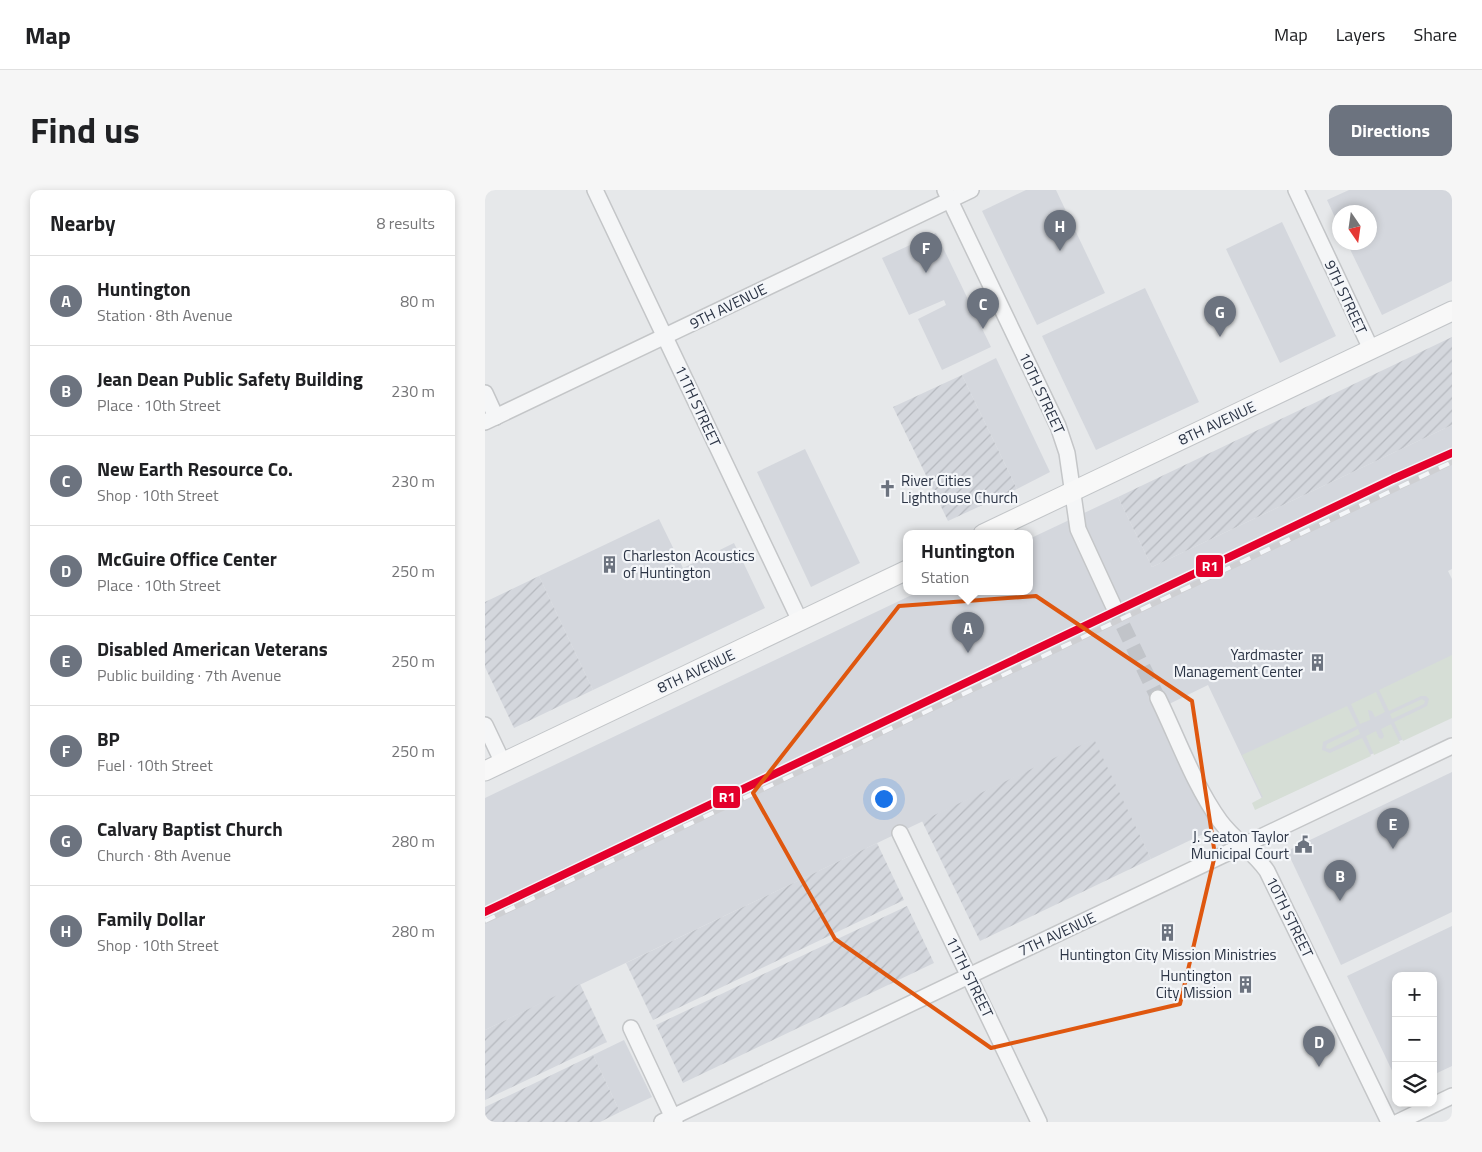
<!DOCTYPE html>
<html lang="en">
<head>
<meta charset="utf-8">
<style>
  body { margin:0; font-family:"Titillium Web",sans-serif; background:#f6f6f6; color:#202124 }
  .controls { position:absolute; right:15px; bottom:15px; display:grid; overflow:hidden; border-radius:10px; box-shadow:0 2px 8px #0003 }
  .controls button { width:45px; height:45px; display:grid; place-items:center; padding:0; border:0; border-bottom:1px solid #e0e0e0; background:#fff; color:#202124; font:25px sans-serif }
  .compass { position:absolute; left:847px; top:15px; width:45px; height:45px; border-radius:50%; background:#fff; box-shadow:0 2px 8px #0003; rotate:167deg }
  .you { position:absolute; left:398px; top:608px; width:18px; height:18px; margin:-12px; border:4px solid #fff; border-radius:50%; background:#1a73e8; box-shadow:0 0 0 8px #1a73e833 }
  .badge { display:grid; place-items:center; width:32px; height:32px; border-radius:50%; background:#6c737f; color:#fff; font-size:16px; font-weight:700 }
  .pin { position:absolute; translate:-50% -41px; filter:drop-shadow(0 1px 2px #0008) }
  .pin::after { content:''; position:absolute; top:26px; width:18px; height:15px; background:inherit; clip-path:polygon(0 0,100% 0,50% 100%) }
  .popup { position:absolute; left:418px; top:340px; width:130px; height:65px; box-sizing:border-box; display:grid; place-content:center; border-radius:10px; background:#fff; filter:drop-shadow(0 1px 4px #0005); font-size:16px; white-space:nowrap; color:#757577 }
  .popup b { font-size:19px; color:#202124 }
  .popup::after { content:''; position:absolute; left:50%; top:100%; margin-left:-10px; border:10px solid transparent; border-top-color:#fff }
  .list { margin:0; padding:0; list-style:none }
  h2 { display:flex; justify-content:space-between; align-items:center; height:65px; margin:0; padding:0 20px; font-size:21px }
  h2 small { font-size:16px; font-weight:400; color:#757577 }
  .list li { display:grid; grid-template-columns:32px 1fr auto; gap:15px; align-items:center; box-sizing:border-box; height:90px; padding:0 20px; border-top:1px solid #e0e0e0 }
  .list b { display:block; font-size:19px; white-space:nowrap }
  .list p { margin:0; font-size:16px; white-space:nowrap; color:#757577 }
  .list em { font-size:16px; font-style:normal; color:#757577 }
  .icon { flex:none; width:28px; height:28px; fill:none; stroke:currentColor; stroke-width:2; stroke-linecap:round; stroke-linejoin:round }
  .map { position:relative; flex:none; width:967px; height:932px; overflow:hidden; border-radius:10px }
  header { display:flex; align-items:center; gap:30px; box-sizing:border-box; height:70px; padding:0 25px; background:#fff; border-bottom:1px solid #e0e0e0 }
  header strong { font-size:24px }
  nav { display:flex; gap:28px; margin-inline-start:auto; font-size:18px }
  .intro { display:flex; align-items:center; justify-content:space-between; box-sizing:border-box; height:120px; padding:0 30px }
  h1 { margin:0; font-size:35px }
  .button { padding:12px 22px; border-radius:10px; background:#6c737f; color:#fff; font-size:18px; font-weight:700 }
  main { display:flex; gap:30px; padding:0 30px }
  aside { flex:1; background:#fff; border-radius:10px; box-shadow:0 2px 8px #0003 }
  .map>svg:first-child { display:block }
</style>
</head>
<body>
<header>
<strong>Map</strong>
<nav><a>Map</a><a>Layers</a><a>Share</a></nav>
</header>
<div class="intro"><h1>Find us</h1><a class="button">Directions</a></div>
<main>
<aside>
<h2>Nearby<small>8 results</small></h2>
<ul class="list">
<li><span class="badge">A</span><div><b>Huntington</b><p>Station · 8th Avenue</p></div><em>80 m</em></li>
<li><span class="badge">B</span><div><b>Jean Dean Public Safety Building</b><p>Place · 10th Street</p></div><em>230 m</em></li>
<li><span class="badge">C</span><div><b>New Earth Resource Co.</b><p>Shop · 10th Street</p></div><em>230 m</em></li>
<li><span class="badge">D</span><div><b>McGuire Office Center</b><p>Place · 10th Street</p></div><em>250 m</em></li>
<li><span class="badge">E</span><div><b>Disabled American Veterans</b><p>Public building · 7th Avenue</p></div><em>250 m</em></li>
<li><span class="badge">F</span><div><b>BP</b><p>Fuel · 10th Street</p></div><em>250 m</em></li>
<li><span class="badge">G</span><div><b>Calvary Baptist Church</b><p>Church · 8th Avenue</p></div><em>280 m</em></li>
<li><span class="badge">H</span><div><b>Family Dollar</b><p>Shop · 10th Street</p></div><em>280 m</em></li>
</ul>
</aside>
<div class="map">
<svg width="967" height="932" viewBox="0 0 967 932">
  <defs>
    <pattern id="industrial-furrows" width="10" height="10" patternUnits="userSpaceOnUse" patternTransform="scale(1.25)"><rect width="10" height="10" fill="#d4d7dd"/><path d="M-1 1l2-2M0 10L10 0M9 11l2-2" fill="none" stroke="#b6b9bf"/></pattern>
  </defs>
  <rect width="100%" height="100%" fill="#e6e8ea"/>
  <g fill="#d4d7dd">
    <path d="M 541,0 L 571,0 L 620,103 L 552,135 L 497,21 Z"/>
    <path d="M 864,0 L 967,0 L 967,91 L 897,125 L 862,53 L 884,52 L 884,22 L 854,22 L 854,36 L 842,10 Z"/>
    <path d="M 797,32 L 851,146 L 795,173 L 741,59 Z"/>
    <path d="M 451,43 L 506,157 L 457,180 L 433,129 L 461,115 L 459,110 L 424,125 L 397,68 Z"/>
    <path d="M 660,98 L 714,212 L 611,260 L 557,146 Z"/>
    <path d="M 511,168 L 565,282 L 532,299 L 477,185 Z"/>
    <path d="M 967,235 L 967,379 L 963,381 L 967,389 L 967,526 L 780,615 L 723,495 L 678,517 L 735,636 L 666,669 L 608,550 L 0,840 L 0,608 L 433,402 L 544,402 L 544,349 L 633,307 L 667,377 Z"/>
    <path d="M 320,259 L 375,373 L 326,397 L 272,282 Z"/>
    <path d="M 174,329 L 198,378 L 249,353 L 280,418 L 108,500 L 54,386 Z"/>
    <path d="M 967,582 L 967,722 L 856,775 L 802,661 Z"/>
    <path d="M 967,736 L 967,876 L 948,885 L 948,786 L 911,786 L 911,889 L 862,786 Z"/>
    <path d="M 139,850 L 167,907 L 135,922 L 108,865 Z"/>
  </g>
  <g fill="url(#industrial-furrows)">
    <path d="M 967,147 L 967,235 L 667,377 L 633,307 Z"/>
    <path d="M 477,185 L 532,299 L 463,331 L 408,217 Z"/>
    <path d="M 54,386 L 108,500 L 29,538 L 0,477 L 0,412 Z"/>
    <path d="M 609,549 L 666,669 L 495,751 L 437,631 Z"/>
    <path d="M 392,653 L 419,710 L 168,830 L 141,773 Z"/>
    <path d="M 422,716 L 449,773 L 198,893 L 171,835 Z"/>
    <path d="M 95,794 L 122,852 L 0,910 L 0,840 Z"/>
    <path d="M 108,865 L 135,922 L 115,932 L 0,932 L 0,917 Z"/>
  </g>
  <g fill="#d6ded6">
    <path d="M 967,465 L 967,528 L 918,551 L 909,532 L 942,516 L 944,509 L 941,506 L 936,506 L 904,521 L 894,500 Z"/>
    <path d="M 891,502 L 900,522 L 890,527 L 887,521 L 883,520 L 885,530 L 875,534 L 866,514 Z"/>
    <path d="M 937,509 L 940,511 L 939,514 L 907,529 L 905,524 Z"/>
    <path d="M 862,516 L 872,536 L 838,552 L 837,560 L 845,563 L 877,548 L 886,566 L 770,620 L 767,613 L 778,607 L 757,565 Z"/>
    <path d="M 906,534 L 915,553 L 889,565 L 881,546 L 891,541 L 894,548 L 897,549 L 899,546 L 896,539 Z"/>
    <path d="M 873,539 L 875,544 L 845,559 L 841,558 L 842,554 Z"/>
  </g>
  <g fill="none" stroke-linecap="round" stroke-linejoin="round">
    <path stroke="#c1c4c9" stroke-width="15" stroke-dasharray="15 8" stroke-linecap="butt" d="M 628,415 L 673,508"/>
    <defs>
      <g id="minor">
        <path d="M 110,0 L 315,431"/>
        <path d="M 460,0 L 573,236 L 582,263 L 593,339 L 628,415"/>
        <path d="M 811,0 L 886,159"/>
        <path d="M 0,203 L 11,227"/>
        <path d="M 0,232 L 486,0"/>
        <path d="M 673,508 C 693,549 709,595 735,631 C 749,650 769,662 782,681 L 904,932"/>
        <path d="M 0,535 L 18,573"/>
        <path d="M 415,643 L 554,932"/>
        <path d="M 146,838 L 190,932"/>
        <path d="M 177,932 L 967,556"/>
        <path d="M 913,932 L 967,906"/>
      </g>
      <g id="major">
        <path d="M 498,344 L 967,121"/>
        <path d="M 0,581 L 422,380"/>
      </g>
    </defs>
    <use href="#minor" stroke="#c4c6c8" stroke-width="18"/>
    <use href="#major" stroke="#c2c5c8" stroke-width="21"/>
    <use href="#minor" stroke="#f5f6f7" stroke-width="15"/>
    <use href="#major" stroke="#f8f8f8" stroke-width="19"/>
    <defs>
      <path id="rail" d="M 0,731 L 967,272"/>
    </defs>
    <use href="#rail" stroke="#cecfd2" stroke-width="5.5"/>
    <use href="#rail" stroke="#f4f6f9" stroke-width="4" stroke-dasharray="11" stroke-linecap="butt"/>
    <defs>
      <path id="rail-1" d="M 0,722 L 908,289 L 967,263"/>
    </defs>
    <use href="#rail-1" stroke="#f4f6f9" stroke-width="11"/>
    <use href="#rail-1" stroke="#e4002b" stroke-width="8"/>
  </g>
  <path fill="none" stroke="#df570f" stroke-width="4" stroke-linejoin="round" d="M 551,406 L 707,511 L 730,665 L 695,814 L 506,858 L 350,749 L 268,603 L 414,416 Z"/>
  <defs>
    <symbol id="church-bare" viewBox="-9 -9 18 18"><path d="M-1.2-6h2.4v3.5h3.3v2.4h-3.3V6h-2.4V-.1h-3.3v-2.4h3.3Z" fill="#6c737f" stroke="#f4f6f9" stroke-width="2.5" paint-order="stroke"/></symbol>
    <symbol id="building-bare" viewBox="-9 -9 18 18"><path d="M-4-6H4V6H1V3H-1V6H-4ZM-2.5-4.3h1.7v1.8h-1.7ZM.8-4.3h1.7v1.8H.8ZM-2.5-1h1.7V.8h-1.7ZM.8-1h1.7V.8H.8Z" fill="#6c737f" stroke="#f4f6f9" stroke-width="2.5" paint-order="stroke"/></symbol>
    <symbol id="civic-bare" viewBox="-9 -9 18 18"><path d="M-.6-6.5H3V-4.5H.6V-3L4-1V1h2V6H-6V1h2V-1L-.6-3ZM-1.2 2.5V6h2.4V2.5Z" fill="#6c737f" stroke="#f4f6f9" stroke-width="2.5" paint-order="stroke"/></symbol>
  </defs>
  <g fill-rule="evenodd">
    <use href="#church-bare" x="390" y="286" width="25" height="25"/>
    <use href="#building-bare" x="112" y="362" width="25" height="25"/>
    <use href="#building-bare" x="820" y="460" width="25" height="25"/>
    <use href="#civic-bare" x="806" y="642" width="25" height="25"/>
    <use href="#building-bare" x="670" y="730" width="25" height="25"/>
    <use href="#building-bare" x="748" y="782" width="25" height="25"/>
  </g>
  <g text-anchor="middle" dominant-baseline="central" stroke-width="4.5" stroke-linejoin="round" paint-order="stroke">
    <g font-size="15" fill="#2b3445" stroke="#f4f6f9">
      <text transform="translate(861 107) rotate(65)">9TH STREET</text>
      <text transform="translate(243 116) rotate(-26)">9TH AVENUE</text>
      <text transform="translate(557 203) rotate(65)">10TH STREET</text>
      <text transform="translate(213 216) rotate(65)">11TH STREET</text>
      <text transform="translate(732 233) rotate(-25)">8TH AVENUE</text>
      <text transform="translate(211 481) rotate(-25)">8TH AVENUE</text>
      <text transform="translate(805 727) rotate(64)">10TH STREET</text>
      <text transform="translate(572 744) rotate(-25)">7TH AVENUE</text>
      <text transform="translate(485 787) rotate(64)">11TH STREET</text>
    </g>
    <g font-size="15" fill="#2b3445" stroke="#f4f6f9" text-anchor="end">
      <text x="416" y="290" text-anchor="start">River Cities<tspan x="416" dy="17">Lighthouse Church</tspan></text>
      <text x="138" y="365" text-anchor="start">Charleston Acoustics<tspan x="138" dy="17">of Huntington</tspan></text>
      <text x="818" y="464">Yardmaster<tspan x="818" dy="17">Management Center</tspan></text>
      <text x="804" y="646">J. Seaton Taylor<tspan x="804" dy="17">Municipal Court</tspan></text>
      <text x="683" y="764" text-anchor="middle">Huntington City Mission Ministries</text>
      <text x="747" y="785">Huntington<tspan x="747" dy="17">City Mission</tspan></text>
    </g>
  </g>
  <g stroke="#f4f6f9" stroke-width="2">
    <rect x="710" y="364" width="29" height="24" rx="5" fill="#e4002b"/>
    <rect x="227" y="595" width="29" height="24" rx="5" fill="#e4002b"/>
  </g>
  <g font-size="14" text-anchor="middle" font-weight="bold" fill="#fff">
    <text x="725" y="381">R1</text>
    <text x="242" y="612">R1</text>
  </g>
</svg>
<div class="controls">
<button>+</button>
<button>−</button>
<button><svg class="icon" aria-label="layers" viewBox="0 0 24 24"><path d="M12 4l9 5-9 5-9-5zM3 14l9 5 9-5"/></svg></button>
</div>
<svg class="compass" viewBox="-18 -18 36 36"><path d="M0-13l5 13h-10z" fill="#e53935"/><path d="M0 13l5-13h-10z" fill="#757577"/></svg>
<div class="you"></div>
<div class="pin badge" style="left:483px;top:463px">A</div>
<div class="popup"><b>Huntington</b>Station</div>
<div class="pin badge" style="left:855px;top:711px">B</div>
<div class="pin badge" style="left:498px;top:139px">C</div>
<div class="pin badge" style="left:834px;top:877px">D</div>
<div class="pin badge" style="left:908px;top:659px">E</div>
<div class="pin badge" style="left:441px;top:83px">F</div>
<div class="pin badge" style="left:735px;top:147px">G</div>
<div class="pin badge" style="left:575px;top:61px">H</div>
</div>
</main>
</body>
</html>
